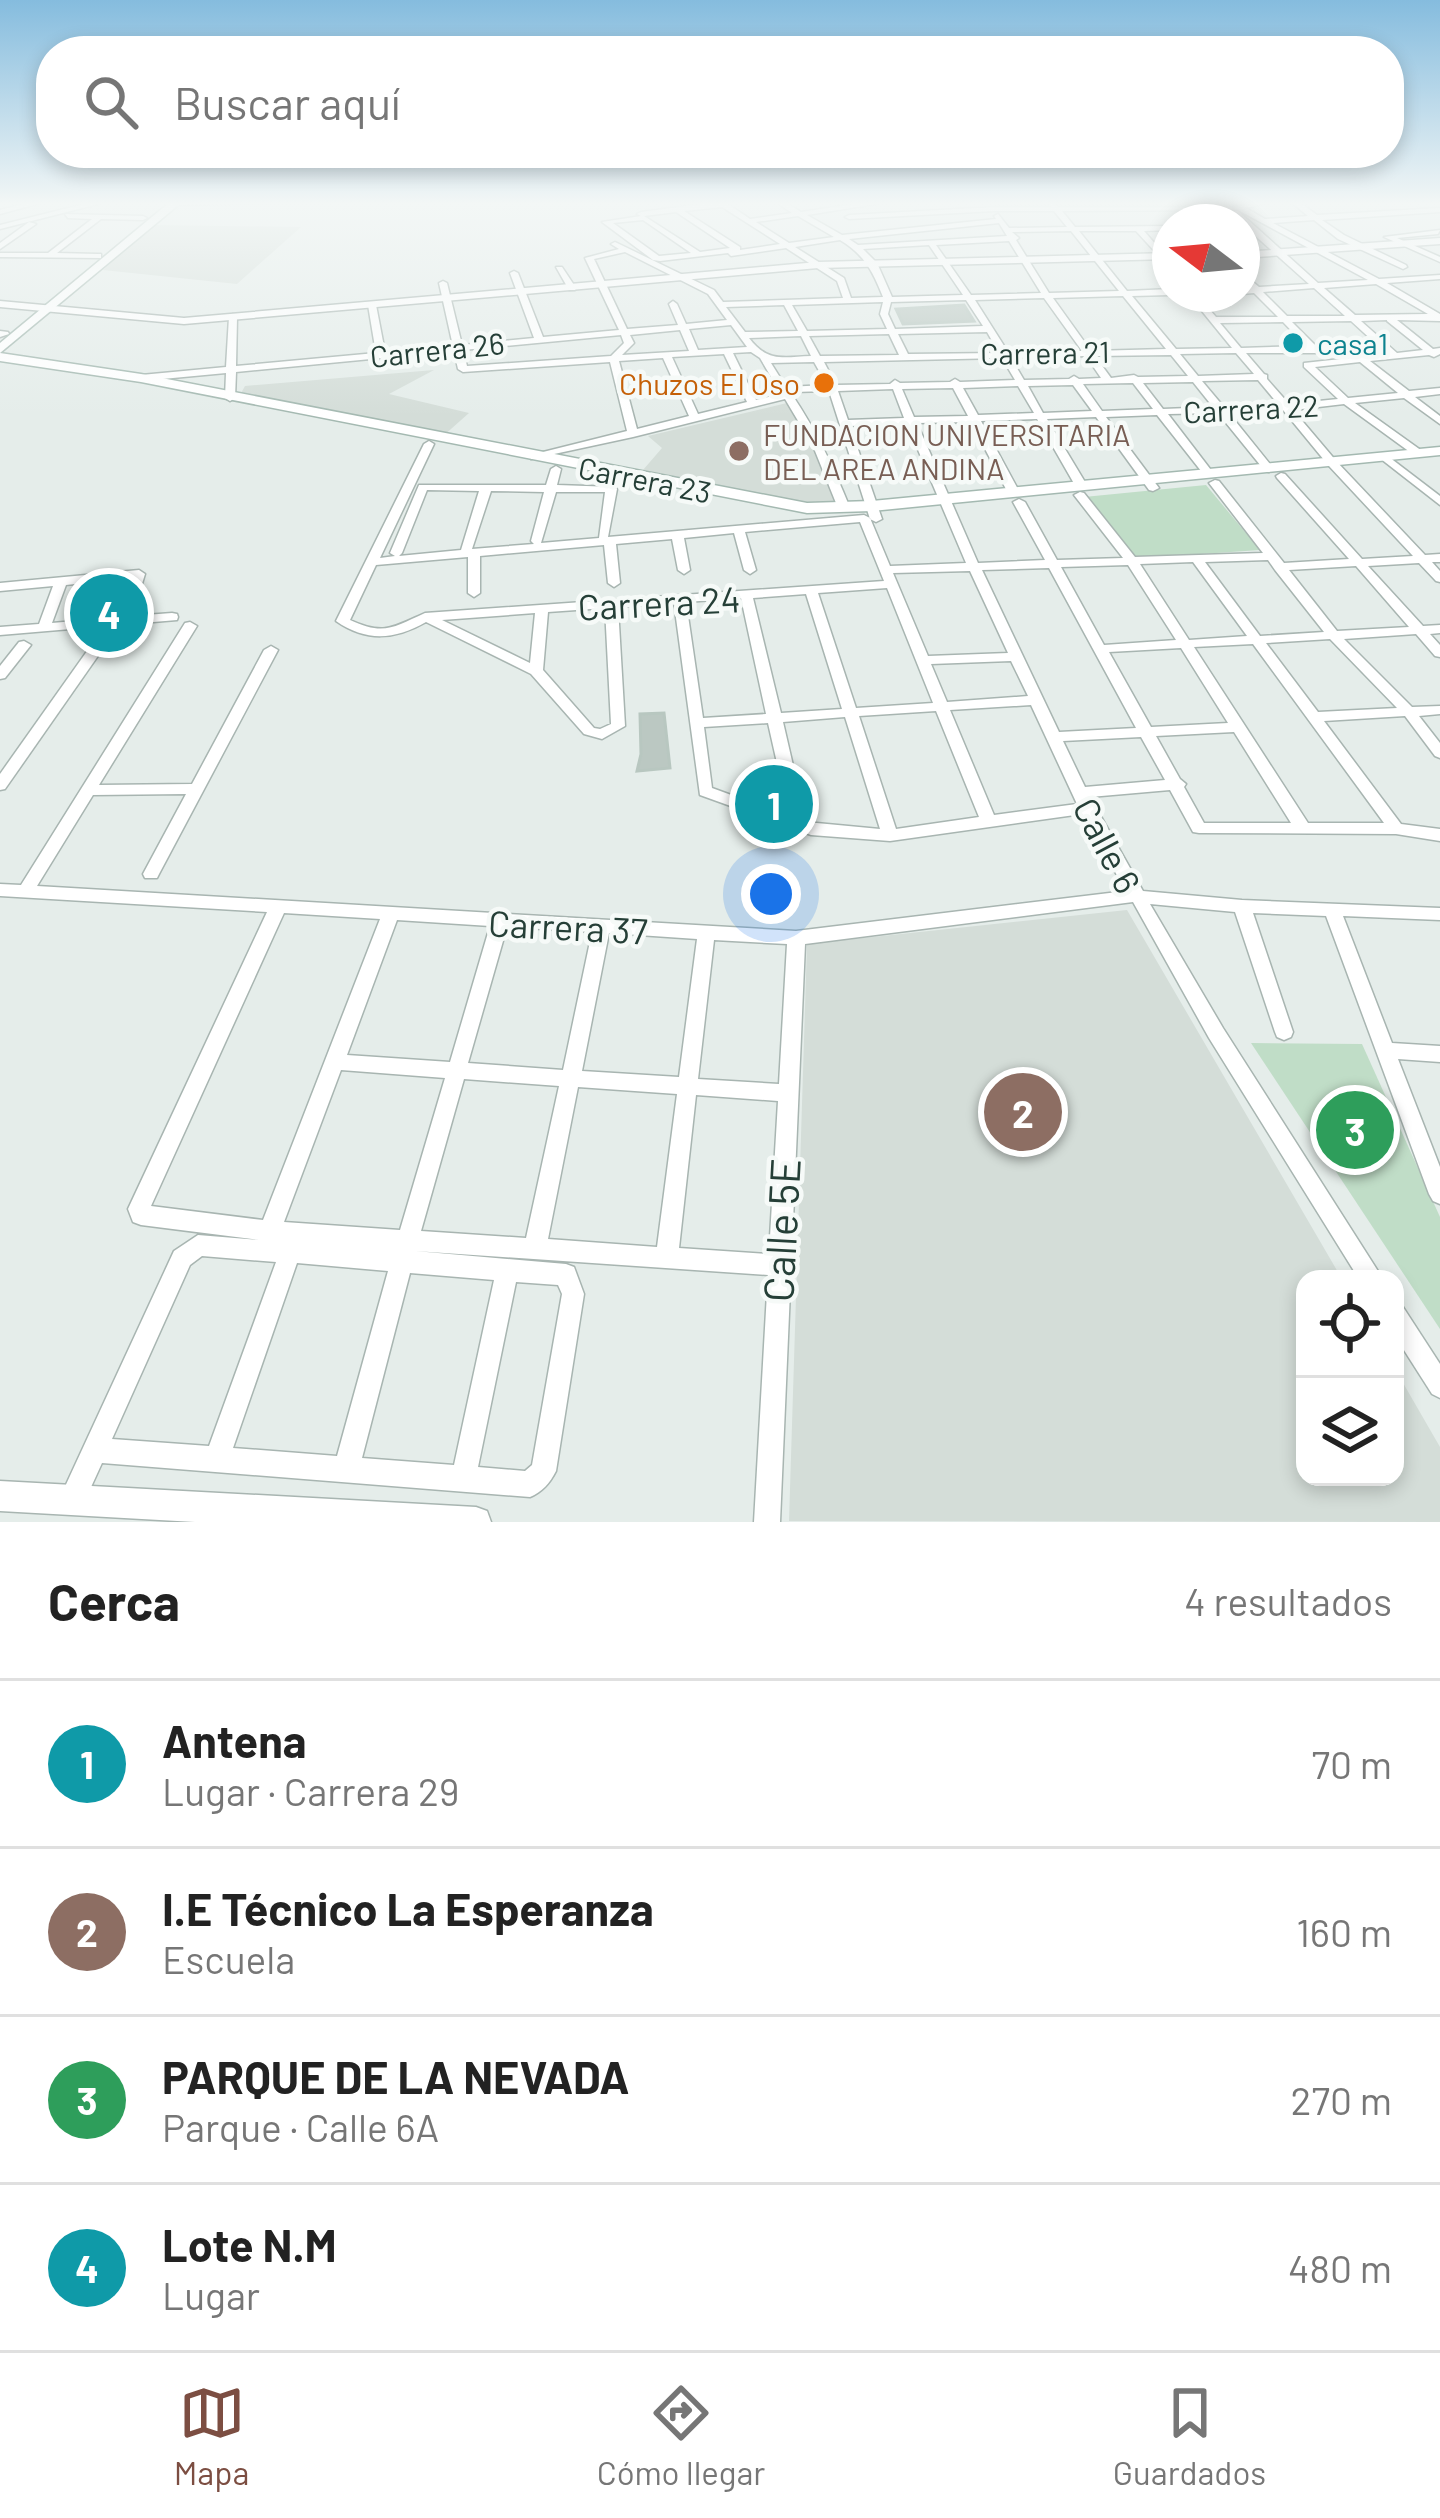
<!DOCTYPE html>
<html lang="es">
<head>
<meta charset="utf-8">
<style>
  body { margin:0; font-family:Barlow,sans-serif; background:#f6f6f6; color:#222 }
  .controls { position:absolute; right:36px; bottom:36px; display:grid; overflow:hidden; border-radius:24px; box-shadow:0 6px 18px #0003 }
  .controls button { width:108px; height:108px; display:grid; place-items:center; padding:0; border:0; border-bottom:3px solid #e0e0e0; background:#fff; color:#222; font:60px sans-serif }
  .compass { position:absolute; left:1152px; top:204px; width:108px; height:108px; border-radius:50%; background:#fff; box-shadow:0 6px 18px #0003; rotate:286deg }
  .you { position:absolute; left:771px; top:894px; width:42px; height:42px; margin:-30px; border:9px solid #fff; border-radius:50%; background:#1a73e8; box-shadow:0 0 0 18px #1a73e833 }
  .badge { display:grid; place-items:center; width:78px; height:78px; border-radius:50%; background:#7c4e42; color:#fff; font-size:39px; font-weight:700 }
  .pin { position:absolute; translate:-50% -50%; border:6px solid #fff; box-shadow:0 3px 12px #0006 }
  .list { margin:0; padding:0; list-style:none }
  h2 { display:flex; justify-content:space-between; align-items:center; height:156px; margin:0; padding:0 48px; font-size:51px }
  h2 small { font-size:39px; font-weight:400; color:#767676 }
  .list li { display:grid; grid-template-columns:78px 1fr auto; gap:36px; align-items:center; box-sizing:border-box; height:168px; padding:0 48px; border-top:3px solid #e0e0e0 }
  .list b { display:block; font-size:45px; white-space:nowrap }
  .list p { margin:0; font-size:39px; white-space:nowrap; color:#767676 }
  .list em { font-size:39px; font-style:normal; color:#767676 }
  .icon { flex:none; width:66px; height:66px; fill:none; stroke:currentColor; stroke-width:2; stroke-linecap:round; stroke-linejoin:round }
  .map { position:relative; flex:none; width:1440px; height:1522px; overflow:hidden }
  .search { position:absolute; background:#fff; box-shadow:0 6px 18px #0003; left:36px; right:36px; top:36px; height:132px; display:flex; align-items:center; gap:30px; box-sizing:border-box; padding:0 42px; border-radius:48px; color:#767676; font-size:45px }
  .sheet { height:828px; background:#fff }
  nav { display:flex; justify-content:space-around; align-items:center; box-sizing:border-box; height:168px; border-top:3px solid #e0e0e0; background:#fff; font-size:33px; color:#767676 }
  nav a { display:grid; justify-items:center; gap:6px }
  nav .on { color:#7c4e42 }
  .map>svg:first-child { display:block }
</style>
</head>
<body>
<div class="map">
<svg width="1440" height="1522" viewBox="0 0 1440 1522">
  <rect width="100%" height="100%" fill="#e5edea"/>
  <g fill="#d4ddd8">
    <path d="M 151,225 L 301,227 L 237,284 L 103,270 Z"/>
    <path d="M 434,370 L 389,394 L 469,413 L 442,437 L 240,395 L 245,386 Z"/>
    <path d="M 791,402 L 816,443 L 842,506 L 775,502 L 643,470 L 662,448 L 648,436 Z"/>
    <path d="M 1127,910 L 1342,1279 L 1305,1279 L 1305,1477 L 1395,1477 L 1395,1369 L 1440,1447 L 1440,1522 L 789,1521 L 807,944 Z"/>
  </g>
  <g fill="#c0ddc7">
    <path d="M 1206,485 L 1260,550 L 1127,559 L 1084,497 Z"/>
    <path d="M 1251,1043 L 1362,1044 L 1440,1217 L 1440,1329 Z"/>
  </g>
  <g fill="#bbc8c2" stroke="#b8c7c0" stroke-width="3">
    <path d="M 964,305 L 974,321 L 903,324 L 896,309 Z"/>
    <path d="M 125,583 L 116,613 L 70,617 L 86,588 Z"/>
    <path d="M 664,713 L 670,768 L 637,771 L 641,754 L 640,714 Z"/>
  </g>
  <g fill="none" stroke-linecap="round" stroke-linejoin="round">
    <defs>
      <g id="minor">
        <path d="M 30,202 L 44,202 L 0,214 L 0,210 Z"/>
        <path d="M 92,202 L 106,202 L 0,229 L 0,225 Z"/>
        <path d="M 350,202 L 175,205 L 171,203 L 172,202 Z"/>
        <path d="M 716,202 L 725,202 L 750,219 L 792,213 L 776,202 L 785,202 L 801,212 L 867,202 L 888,202 L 807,215 L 842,235 L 996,219 L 994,216 L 998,214 L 1009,228 L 1067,227 L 1054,211 L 994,211 L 849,219 L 845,217 L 849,215 L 994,207 L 1051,207 L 1049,205 L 1053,203 L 1058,207 L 1231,207 L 1269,202 L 1246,208 L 1265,219 L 1308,216 L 1291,202 L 1299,202 L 1317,215 L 1440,208 L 1440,212 L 1322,220 L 1344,235 L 1406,265 L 1407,267 L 1403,269 L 1338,239 L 1314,220 L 1273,223 L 1379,279 L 1440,275 L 1440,279 L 1387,283 L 1440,314 L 1440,321 L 1397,320 L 1433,349 L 1440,348 L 1440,354 L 1434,357 L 1429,355 L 1370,361 L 1409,391 L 1440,388 L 1440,394 L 1415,397 L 1440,416 L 1440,424 L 1404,398 L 1355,403 L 1422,451 L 1422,455 L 1414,455 L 1344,404 L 1293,410 L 1337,462 L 1425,555 L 1440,554 L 1440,562 L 1432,562 L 1440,571 L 1440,582 L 1436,581 L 1419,563 L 1368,566 L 1423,626 L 1440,625 L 1440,633 L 1430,634 L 1440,645 L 1440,657 L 1435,656 L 1416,634 L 1344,639 L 1412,707 L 1440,706 L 1440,714 L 1419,716 L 1440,743 L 1440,758 L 1435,756 L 1405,716 L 1324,721 L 1401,824 L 1440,829 L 1440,841 L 1396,834 L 1199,833 L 1193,832 L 1170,790 L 1090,797 L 1143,891 L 1242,900 L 1440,908 L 1440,920 L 1343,916 L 1392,1043 L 1440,1046 L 1440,1062 L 1398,1059 L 1440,1167 L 1440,1204 L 1433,1201 L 1429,1194 L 1326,916 L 1253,913 L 1293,1032 L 1291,1037 L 1284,1040 L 1277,1037 L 1275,1032 L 1235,912 L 1150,904 L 1223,1028 L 1383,1279 L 1359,1279 L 1209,1038 L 1133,902 L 805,944 L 780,1522 L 754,1522 L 768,1275 L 415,1251 L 566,1264 L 574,1267 L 584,1294 L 556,1471 C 550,1483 542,1492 530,1497 L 102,1463 L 81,1509 L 72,1513 L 63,1509 L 59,1500 L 63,1491 L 174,1251 L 198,1235 L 259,1240 L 141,1225 L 133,1222 L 128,1209 L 267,912 L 0,896 L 0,884 L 21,885 L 185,623 L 190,622 L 197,626 L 99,785 L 192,784 L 264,650 L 271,646 L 278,650 L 159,874 L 157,878 L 145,878 L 143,874 L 186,794 L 93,795 L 37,886 L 796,931 L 1126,891 L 1082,814 L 890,841 L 811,835 L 700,795 L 674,603 L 618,607 L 625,726 L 602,739 L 584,734 L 531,674 L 426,622 C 395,640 366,642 336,621 L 424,444 L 429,441 L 434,444 L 380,558 L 395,556 L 390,553 L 419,485 L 546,485 L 551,469 L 556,466 L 561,469 L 557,485 L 615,487 L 617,489 L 608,537 L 864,515 L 870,518 L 890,566 L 966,563 L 907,424 L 850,426 L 882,519 L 876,522 L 870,519 L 829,391 L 793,392 L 793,396 C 817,432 834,468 850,508 L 844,511 L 838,508 L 813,446 L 785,399 L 633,437 L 531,459 L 531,455 L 627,431 L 610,362 L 463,372 L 458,369 L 454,351 L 236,372 L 235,398 L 230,401 L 225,398 L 226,373 L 141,381 L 136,378 L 141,375 L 226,367 L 229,317 L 233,314 L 237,317 L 236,366 L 376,353 L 368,305 L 372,302 L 376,305 L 385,352 L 453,346 L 439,283 L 443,281 L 447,283 L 462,345 L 534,338 L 510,273 L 514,271 L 518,273 L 543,337 L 619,330 L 585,258 L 619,249 L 611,244 L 615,242 L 714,290 L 723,302 L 843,298 L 837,281 L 786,248 L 731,256 L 728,253 L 660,261 L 653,260 L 602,222 L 641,216 L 637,214 L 641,212 ZM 722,207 L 780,244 L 740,250 L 740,247 L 684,211 ZM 1238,210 L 1368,280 L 1318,283 L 1238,211 L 1232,211 L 1232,215 L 1309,284 L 1259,287 L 1242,273 L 1242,280 L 1250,288 L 1242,288 L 1242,294 L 1254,293 L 1278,317 L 1216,317 L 1196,294 L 1188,294 L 1232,348 L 1176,349 L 1132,296 L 1170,295 L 1172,294 L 1170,289 L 1127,291 L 1079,231 L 1136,231 L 1170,268 L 1170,261 L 1144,231 L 1170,230 L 1170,226 L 1075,227 L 1062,211 ZM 676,212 L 730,248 L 700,252 L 644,216 ZM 798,216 L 834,237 L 789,243 L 756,222 ZM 643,220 L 691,253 L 659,256 L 613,223 ZM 999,223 L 1007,236 L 858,245 L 849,239 ZM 1071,231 L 1119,291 L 1049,293 L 1016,240 L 1019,238 L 1012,232 ZM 840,240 C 865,255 873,272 883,297 L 851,298 L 844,278 L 795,247 ZM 1009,241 L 1041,293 L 971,295 L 936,245 ZM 929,245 L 963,295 L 892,297 L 877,263 L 863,249 ZM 625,252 L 708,294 L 727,320 L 686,324 L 677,304 L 673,301 L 669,304 L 678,325 L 627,329 L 594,259 ZM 1376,284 L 1428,314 L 1355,315 L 1324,288 ZM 1314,288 L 1345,316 L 1287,316 L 1263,292 ZM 1123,296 L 1166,349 L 1091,351 L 1053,298 ZM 1044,298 L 1082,351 L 1008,352 L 975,300 ZM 966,300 L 983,326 L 895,329 L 888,314 L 891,302 ZM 883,302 L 880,314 L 887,329 L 807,331 L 792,305 ZM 784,305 L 798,331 L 745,332 L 726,307 ZM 1387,320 L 1387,321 L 1423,350 L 1397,353 L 1361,321 ZM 1351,321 L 1387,354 L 1304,363 L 1304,367 L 1338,399 L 1289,404 L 1267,379 L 1267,375 L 1264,374 L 1246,353 L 1319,353 L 1319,349 L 1292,322 ZM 1283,322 L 1306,346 L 1241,348 L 1220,323 ZM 731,325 L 747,347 L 698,350 L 689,329 ZM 680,330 L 689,351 L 622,355 L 634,343 L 630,335 ZM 987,332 L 999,353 L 908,354 L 898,334 ZM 889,334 L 899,355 L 820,356 L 809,336 ZM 621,335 L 624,343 L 611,356 L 467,366 L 463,350 ZM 801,336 L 811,356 C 783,357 768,363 749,338 ZM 751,352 L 760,358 L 781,394 L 756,400 L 733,353 ZM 1236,353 L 1254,374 L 1198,376 L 1180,354 ZM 724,354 L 747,402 L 698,414 L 672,357 ZM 1171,355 L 1188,376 L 1138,377 L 1134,375 L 1111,378 L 1095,356 ZM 1086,356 L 1101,378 L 1079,379 L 1074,376 L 1069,379 L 1024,380 L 1011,358 ZM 663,358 L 689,416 L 637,429 L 619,361 ZM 1002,358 L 1015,380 L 960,382 L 955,379 L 950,382 L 900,383 L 895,380 L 890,384 L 836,385 L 824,362 ZM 814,362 L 827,385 L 786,387 L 771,363 ZM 1360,362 L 1398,393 L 1348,398 L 1315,367 ZM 1258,380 L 1278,404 L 1223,406 L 1202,381 ZM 1193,382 L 1213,407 L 1163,409 L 1143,383 ZM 1133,383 L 1153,409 L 1102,411 L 1083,384 ZM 1073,385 L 1092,411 L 1043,413 L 1028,386 ZM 1018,386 L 1034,413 L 978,415 L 963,388 ZM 953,388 L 968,416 L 914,417 L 902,389 ZM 893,389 L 904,418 L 848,420 L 838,391 ZM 1283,410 L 1329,466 L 1413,556 L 1362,559 L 1285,474 L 1281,473 L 1276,476 L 1277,478 L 1349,559 L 1284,563 L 1219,481 L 1215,480 L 1209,483 L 1263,553 L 1135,557 L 1084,493 L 1080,492 L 1074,495 L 1123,558 L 1057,560 L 1025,502 L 1019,499 L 1013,502 L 1045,560 L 978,563 L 917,423 L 971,422 L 1008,493 L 1014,496 L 1020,493 L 981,421 L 1037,419 L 1076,487 L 1082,490 L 1088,487 L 1047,419 L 1096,417 L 1149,490 L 1153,491 L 1159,488 L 1106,417 L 1157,415 L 1205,476 L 1209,477 L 1214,474 L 1168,414 L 1218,413 L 1265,471 L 1269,472 L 1274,469 L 1228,412 ZM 427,490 L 479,491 L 461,550 L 399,556 L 402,553 ZM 491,491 L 544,492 L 531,541 L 534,544 L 472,549 ZM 556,492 L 605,492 L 599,538 L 541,543 ZM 860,522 L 884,581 L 425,613 C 394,627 384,636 350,620 L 376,565 L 468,557 L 468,593 L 474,597 L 480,593 L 480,556 L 604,545 L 608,583 L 614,587 L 620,583 L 616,544 L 672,539 L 678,570 L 684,574 L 690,570 L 684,538 L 734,533 L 744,570 L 750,574 L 756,570 L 745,532 ZM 1268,560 L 1275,570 L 1324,632 L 1260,636 L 1205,562 ZM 1193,562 L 1247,636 L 1189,640 L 1140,564 ZM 1128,565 L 1176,640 L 1104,645 L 1061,567 ZM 1356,566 L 1409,627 L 1337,631 L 1289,570 ZM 1049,568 L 1136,728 L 1059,732 L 982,570 ZM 970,571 L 1008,653 L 928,656 L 893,573 ZM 887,588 L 933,703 L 856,708 L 818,593 ZM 806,594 L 842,709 L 781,713 L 753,598 ZM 741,598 L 766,714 L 703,718 L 686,602 ZM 605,608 L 611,724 L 600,729 L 594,728 L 543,670 L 548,612 ZM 535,613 L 530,663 L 442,620 ZM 1330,639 L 1397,708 L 1318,712 L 1266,643 ZM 1253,644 L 1384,823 L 1308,823 L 1194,647 ZM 1181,648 L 1228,723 L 1151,727 L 1109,652 ZM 1011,661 L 1028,696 L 947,702 L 931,664 ZM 1031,705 L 1077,804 L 994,815 L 950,710 ZM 936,711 L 979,817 L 896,829 L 859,716 ZM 845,717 L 880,829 L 806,822 L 783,722 ZM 768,723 L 789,816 L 712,788 L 704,727 ZM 1234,732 L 1291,823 L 1204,823 L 1184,787 L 1186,784 L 1180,779 L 1156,736 ZM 1141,737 L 1165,780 L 1085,787 L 1063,741 ZM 284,913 L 380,919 L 263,1220 L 151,1206 ZM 397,920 L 490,926 L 450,1062 L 347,1055 ZM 507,927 L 592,932 L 563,1070 L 468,1063 ZM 609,933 L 697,939 L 679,1077 L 582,1071 ZM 714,940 L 787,944 L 779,1084 L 698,1079 ZM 341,1070 L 445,1078 L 400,1230 L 284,1222 ZM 464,1079 L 559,1086 L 526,1238 L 421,1231 ZM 578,1087 L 677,1094 L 657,1247 L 548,1239 ZM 696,1095 L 778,1101 L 769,1254 L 679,1248 ZM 202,1256 L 276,1262 L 209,1446 L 112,1439 L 190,1265 ZM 297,1263 L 388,1271 L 337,1456 L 233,1448 ZM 410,1273 L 494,1280 L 454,1465 L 362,1458 ZM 516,1282 L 558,1285 L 562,1294 L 532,1465 L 525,1471 L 478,1467 Z"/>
        <path d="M 65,214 L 143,216 L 147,218 L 143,220 L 101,219 L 57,253 L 98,254 L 101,254 L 101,258 L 0,257 L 0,253 L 48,253 L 92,219 L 68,218 Z"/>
        <path d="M 29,222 L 36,224 L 0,249 L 0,243 Z"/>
        <path d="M 1440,230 L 1438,234 L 1397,238 L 1440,257 L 1440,262 L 1384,237 Z"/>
        <path d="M 556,267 L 562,267 L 576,288 L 575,290 L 569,290 Z"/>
        <path d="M 0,331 L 8,332 L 9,334 L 0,337 Z"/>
        <path d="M 1385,454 L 1440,496 L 1440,505 L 1381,459 L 1380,457 Z"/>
        <path d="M 139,570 L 145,574 L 132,616 L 172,613 L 177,614 L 178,617 L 177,620 L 0,635 L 0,627 L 39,624 L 53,586 L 0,591 L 0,583 ZM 131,578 L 119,617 L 52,623 L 66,585 Z"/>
        <path d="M 107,629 L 114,633 L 5,789 L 0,790 L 0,774 L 102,630 Z"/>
        <path d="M 24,641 L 31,645 L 5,678 L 0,679 L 0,666 L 19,642 Z"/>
        <path d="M 1395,1304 L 1403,1307 L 1440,1364 L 1440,1398 L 1432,1394 L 1395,1336 Z"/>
      </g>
      <g id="tertiary">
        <path d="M 1440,238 L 1440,244 L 1242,258 L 1242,252 Z"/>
        <path d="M 1170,253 L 1170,259 L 818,268 L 184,324 L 0,307 L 0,301 L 184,318 L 818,262 Z"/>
        <path d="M 0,1481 L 476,1507 L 487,1511 L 491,1522 L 195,1522 L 0,1511 Z"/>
      </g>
      <g id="secondary">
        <path d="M 170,202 L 182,202 L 0,353 L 0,343 Z"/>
        <path d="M 0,353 L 141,374 L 807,503 L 872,501 L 1440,447 L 1440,455 L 872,511 L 807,513 L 141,382 L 0,361 Z"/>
      </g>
    </defs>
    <use href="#minor" stroke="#a8b5b1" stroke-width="3"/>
    <use href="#tertiary" stroke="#a8b5b1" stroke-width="3"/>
    <use href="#secondary" stroke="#a4b9b1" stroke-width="3"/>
    <use href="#minor" fill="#fff" fill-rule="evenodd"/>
    <use href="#tertiary" fill="#fff" fill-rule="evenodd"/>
    <use href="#secondary" fill="#fff" fill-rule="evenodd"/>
  </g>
  <linearGradient id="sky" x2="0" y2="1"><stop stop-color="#85bcde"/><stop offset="0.49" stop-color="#f3f7f6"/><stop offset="1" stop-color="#f3f7f6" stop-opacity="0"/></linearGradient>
  <rect width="1440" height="416" fill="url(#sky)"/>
  <circle fill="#0f9aa8" stroke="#f6faf8" stroke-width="4.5" cx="1293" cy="343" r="12"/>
  <circle fill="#e8710a" stroke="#f6faf8" stroke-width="4.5" cx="824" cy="383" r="12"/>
  <circle fill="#8d6e63" stroke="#f6faf8" stroke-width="4.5" cx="739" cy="451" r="12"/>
  <g text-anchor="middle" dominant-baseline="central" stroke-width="9" stroke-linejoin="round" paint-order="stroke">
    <g font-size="30" fill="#0d838f" stroke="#f6faf8" text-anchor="start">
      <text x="1317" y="343">casa1</text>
    </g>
    <g font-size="30" fill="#253f37" stroke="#f6faf8">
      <text transform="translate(437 349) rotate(-6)">Carrera 26</text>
      <text transform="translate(1045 352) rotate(-1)">Carrera 21</text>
      <text transform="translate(1251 408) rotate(-3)">Carrera 22</text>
      <text transform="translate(645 479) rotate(11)">Carrera 23</text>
    </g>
    <g font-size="30" fill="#c56008" stroke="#f6faf8" text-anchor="end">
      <text x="800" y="383">Chuzos El Oso</text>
    </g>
    <g font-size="30" fill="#785e54" stroke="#f6faf8" text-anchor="start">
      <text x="763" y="434">FUNDACION UNIVERSITARIA<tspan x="763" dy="34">DEL AREA ANDINA</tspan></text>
    </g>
    <g font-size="36" fill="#253f37" stroke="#f6faf8">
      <text transform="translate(659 602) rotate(-3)">Carrera 24</text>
      <text transform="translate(1108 845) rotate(62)">Calle 6</text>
      <text transform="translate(568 926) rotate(3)">Carrera 37</text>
    </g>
    <g font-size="42" fill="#253f37" stroke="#f6faf8">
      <text transform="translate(780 1230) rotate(-87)">Calle 5E</text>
    </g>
  </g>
</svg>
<div class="controls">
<button><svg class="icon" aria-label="locate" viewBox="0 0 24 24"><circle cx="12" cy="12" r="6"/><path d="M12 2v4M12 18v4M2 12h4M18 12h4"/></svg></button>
<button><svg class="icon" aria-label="layers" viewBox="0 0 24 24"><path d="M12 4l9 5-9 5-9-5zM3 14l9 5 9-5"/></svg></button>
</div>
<svg class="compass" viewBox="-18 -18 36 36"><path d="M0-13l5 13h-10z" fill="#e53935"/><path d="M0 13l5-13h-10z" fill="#767676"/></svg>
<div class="you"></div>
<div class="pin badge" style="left:774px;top:804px;background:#0f9aa8">1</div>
<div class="pin badge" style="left:1023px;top:1112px;background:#8d6e63">2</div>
<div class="pin badge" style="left:1355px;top:1130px;background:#2e9e5b">3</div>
<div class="pin badge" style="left:109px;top:613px;background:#0f9aa8">4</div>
<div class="search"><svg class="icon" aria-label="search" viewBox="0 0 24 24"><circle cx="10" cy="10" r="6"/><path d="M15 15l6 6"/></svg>Buscar aquí</div>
</div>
<section class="sheet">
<h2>Cerca<small>4 resultados</small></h2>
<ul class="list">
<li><span class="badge" style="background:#0f9aa8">1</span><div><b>Antena</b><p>Lugar · Carrera 29</p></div><em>70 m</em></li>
<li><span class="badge" style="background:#8d6e63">2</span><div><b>I.E Técnico La Esperanza</b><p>Escuela</p></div><em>160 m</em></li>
<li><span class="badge" style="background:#2e9e5b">3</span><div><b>PARQUE DE LA NEVADA</b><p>Parque · Calle 6A</p></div><em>270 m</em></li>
<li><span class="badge" style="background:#0f9aa8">4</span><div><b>Lote N.M</b><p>Lugar</p></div><em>480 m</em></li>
</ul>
</section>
<nav>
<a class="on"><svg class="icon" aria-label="map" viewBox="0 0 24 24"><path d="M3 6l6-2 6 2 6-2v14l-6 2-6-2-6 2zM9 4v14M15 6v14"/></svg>Mapa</a>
<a><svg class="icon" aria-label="directions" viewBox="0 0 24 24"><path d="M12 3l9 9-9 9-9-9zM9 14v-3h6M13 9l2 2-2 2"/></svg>Cómo llegar</a>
<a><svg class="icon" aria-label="saved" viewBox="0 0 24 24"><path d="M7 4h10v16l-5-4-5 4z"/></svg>Guardados</a>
</nav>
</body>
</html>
